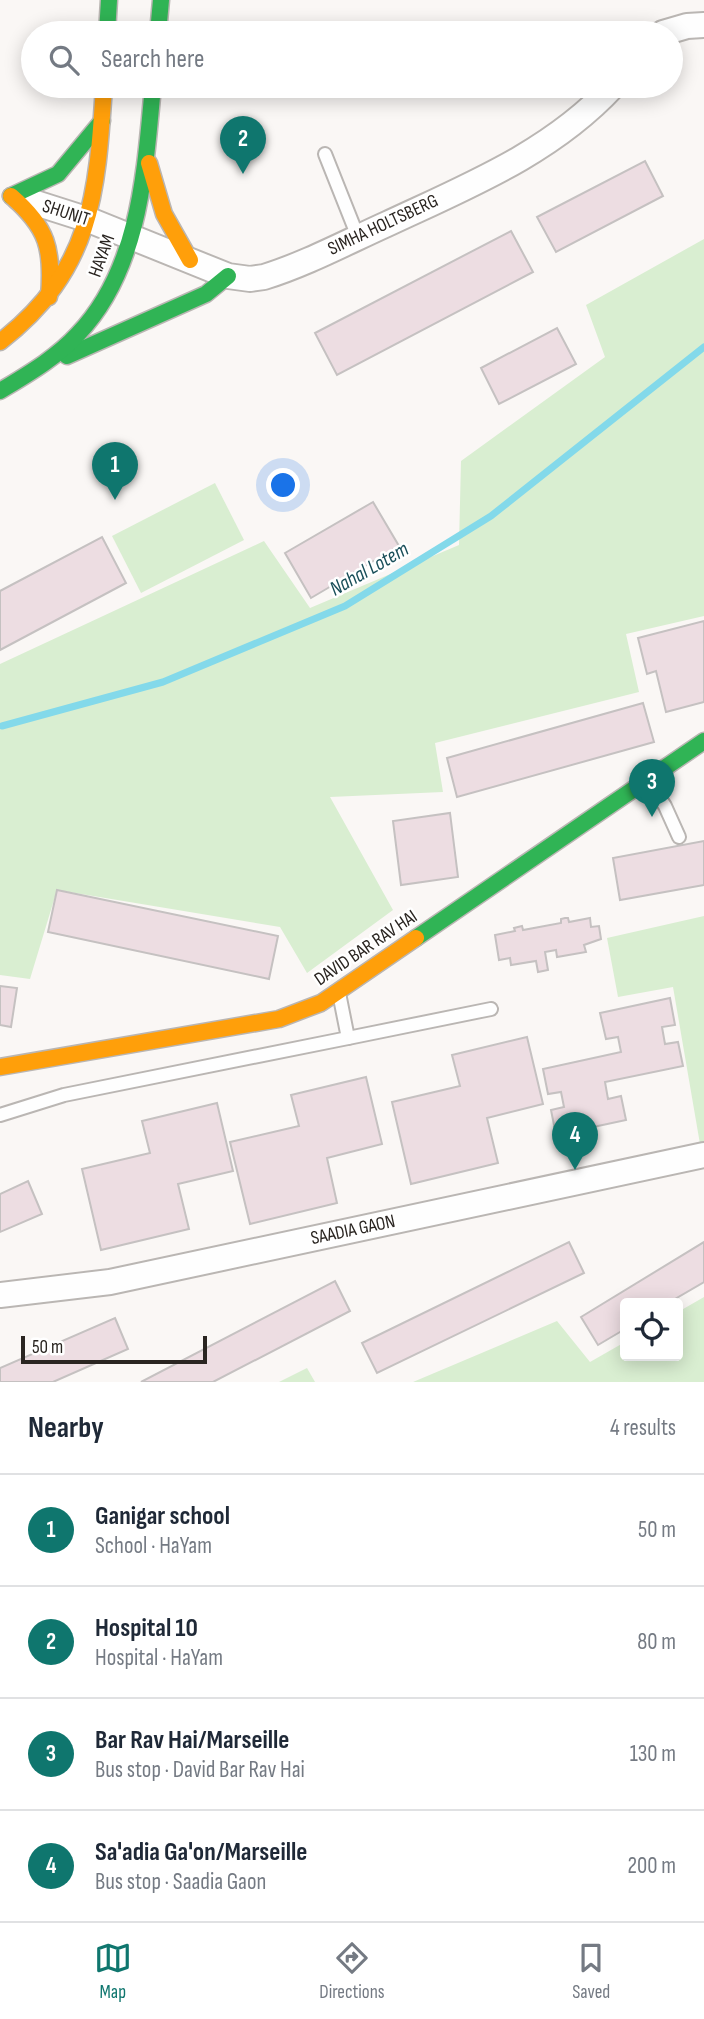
<!DOCTYPE html>
<html lang="en">
<head>
<meta charset="utf-8">
<style>
  body { margin:0; font-family:"Sofia Sans Condensed",sans-serif; background:#f6f6f7; color:#1f2937 }
  .controls { position:absolute; right:21px; bottom:21px; display:grid; overflow:hidden; border-radius:7px; box-shadow:0 4px 18px #0003 }
  .controls button { width:63px; height:63px; display:grid; place-items:center; padding:0; border:0; border-bottom:2px solid #e0e1e3; background:#fff; color:#1f2937; font:35px sans-serif }
  .scale { position:absolute; left:21px; bottom:18px; width:186px; box-sizing:border-box; padding-left:7px; border:4px solid #2a2521; border-top:0; font-size:19px; line-height:24px; white-space:nowrap; color:#2a2521; -webkit-text-stroke:5px #fff; paint-order:stroke }
  .you { position:absolute; left:284px; top:486px; width:24px; height:24px; margin:-18px; border:5px solid #fff; border-radius:50%; background:#1a73e8; box-shadow:0 0 0 10px #1a73e833 }
  .badge { display:grid; place-items:center; width:46px; height:46px; border-radius:50%; background:#0f766e; color:#fff; font-size:23px; font-weight:700 }
  .pin { position:absolute; translate:-50% -58px; filter:drop-shadow(0 2px 4px #0008) }
  .pin::after { content:''; position:absolute; top:37px; width:24px; height:21px; background:inherit; clip-path:polygon(0 0,100% 0,50% 100%) }
  .list { margin:0; padding:0; list-style:none }
  h2 { display:flex; justify-content:space-between; align-items:center; height:91px; margin:0; padding:0 28px; font-size:30px }
  h2 small { font-size:23px; font-weight:400; color:#747a83 }
  .list li { display:grid; grid-template-columns:46px 1fr auto; gap:21px; align-items:center; box-sizing:border-box; height:112px; padding:0 28px; border-top:2px solid #e0e1e3 }
  .list b { display:block; font-size:26px; white-space:nowrap }
  .list p { margin:0; font-size:23px; white-space:nowrap; color:#747a83 }
  .list em { font-size:23px; font-style:normal; color:#747a83 }
  .icon { flex:none; width:38px; height:38px; fill:none; stroke:currentColor; stroke-width:2; stroke-linecap:round; stroke-linejoin:round }
  .map { position:relative; flex:none; width:704px; height:1382px; overflow:hidden }
  .search { position:absolute; background:#fff; box-shadow:0 4px 18px #0003; left:21px; right:21px; top:21px; height:77px; display:flex; align-items:center; gap:18px; box-sizing:border-box; padding:0 24px; border-radius:38px; color:#747a83; font-size:26px }
  .sheet { height:539px; background:#fff }
  nav { display:flex; justify-content:space-around; align-items:center; box-sizing:border-box; height:98px; border-top:2px solid #e0e1e3; background:#fff; font-size:19px; color:#747a83 }
  nav a { display:grid; justify-items:center; gap:4px }
  nav .on { color:#0f766e }
  .map>svg:first-child { display:block }
</style>
</head>
<body>
<div class="map">
<svg width="704" height="1382" viewBox="0 0 704 1382">
  <rect width="100%" height="100%" fill="#faf7f5"/>
  <g fill="#d9eed1">
    <path d="M 704,239 L 704,616 L 626,634 L 639,692 L 435,743 L 443,792 L 330,797 L 393,910 L 307,973 L 280,927 L 57,890 L 30,979 L 0,975 L 0,664 L 264,541 L 310,608 L 459,545 L 461,461 L 605,357 L 586,305 Z"/>
    <path d="M 215,483 L 244,540 L 141,593 L 112,536 Z"/>
    <path d="M 704,916 L 704,1143 L 700,1144 L 673,987 L 618,997 L 607,938 Z"/>
    <path d="M 704,1297 L 704,1382 L 413,1382 L 557,1321 L 590,1362 L 625,1342 L 625,1356 L 678,1356 L 678,1312 Z"/>
    <path d="M 307,1368 L 315,1382 L 279,1382 Z"/>
  </g>
  <g fill="none" stroke-linecap="round" stroke-linejoin="round">
    <path stroke="#83d9ea" stroke-width="7" d="M 2,726 L 163,682 L 345,606 L 491,516 L 704,347"/>
  </g>
  <g fill="#eddde2" stroke="#c5c1c1" stroke-width="2">
    <path d="M 645,161 L 663,196 L 556,252 L 537,217 Z"/>
    <path d="M 511,231 L 533,272 L 337,375 L 315,333 Z"/>
    <path d="M 557,328 L 576,364 L 499,404 L 481,368 Z"/>
    <path d="M 373,502 L 399,546 L 311,598 L 285,553 Z"/>
    <path d="M 102,537 L 126,583 L 0,650 L 0,591 Z"/>
    <path d="M 704,621 L 704,702 L 666,712 L 656,671 L 647,674 L 638,638 Z"/>
    <path d="M 643,703 L 654,742 L 457,797 L 447,758 Z"/>
    <path d="M 450,813 L 458,877 L 401,885 L 393,821 Z"/>
    <path d="M 704,841 L 704,885 L 620,900 L 613,858 Z"/>
    <path d="M 57,890 L 278,936 L 269,979 L 48,932 Z"/>
    <path d="M 565,918 L 568,918 L 569,922 L 590,918 L 591,927 L 599,926 L 601,939 L 584,945 L 586,952 L 557,957 L 556,950 L 545,952 L 548,970 L 538,972 L 536,961 L 511,965 L 510,958 L 499,960 L 495,935 L 515,931 L 514,928 L 522,926 L 523,930 L 561,923 L 561,919 Z"/>
    <path d="M 0,986 L 17,988 L 11,1027 L 0,1025 Z"/>
    <path d="M 670,998 L 675,1025 L 662,1027 L 665,1044 L 678,1042 L 683,1066 L 605,1082 L 608,1099 L 621,1096 L 626,1120 L 556,1135 L 551,1110 L 564,1107 L 561,1092 L 548,1094 L 543,1069 L 621,1052 L 618,1037 L 606,1039 L 600,1013 Z"/>
    <path d="M 527,1037 L 543,1104 L 487,1118 L 498,1163 L 411,1184 L 392,1102 L 460,1086 L 452,1055 Z"/>
    <path d="M 366,1077 L 382,1144 L 327,1158 L 337,1203 L 250,1224 L 230,1142 L 299,1126 L 291,1095 Z"/>
    <path d="M 217,1103 L 233,1171 L 178,1184 L 189,1229 L 101,1250 L 82,1169 L 150,1153 L 142,1121 Z"/>
    <path d="M 28,1181 L 42,1214 L 0,1232 L 0,1194 Z"/>
    <path d="M 569,1242 L 584,1273 L 377,1373 L 362,1343 Z"/>
    <path d="M 704,1242 L 704,1282 L 668,1303 L 625,1303 L 625,1329 L 598,1345 L 581,1317 Z"/>
    <path d="M 335,1281 L 350,1311 L 213,1382 L 141,1382 Z"/>
    <path d="M 115,1318 L 128,1349 L 53,1382 L 0,1382 L 0,1368 Z"/>
  </g>
  <g fill="none" stroke-linecap="round" stroke-linejoin="round">
    <defs>
      <g id="lane">
        <path d="M 325,154 L 358,237"/>
        <path d="M 648,780 L 665,806 L 679,837"/>
        <path d="M 348,1038 L 491,1009"/>
        <path d="M 0,1115 L 64,1095 L 348,1038 L 339,993"/>
      </g>
      <g id="street">
        <path d="M 663,33 L 687,26 L 704,25"/>
        <path d="M 20,198 L 89,220 L 228,276 L 250,279 L 264,277 C 306,264 347,242 387,224 C 468,186 551,153 613,86"/>
        <path d="M 0,1295 L 110,1282 L 704,1155"/>
      </g>
      <g id="fast">
        <path d="M 107,33 L 109,0"/>
        <path d="M 158,33 L 161,0"/>
        <path d="M 11,196 L 58,174 L 102,121"/>
        <path d="M 67,356 L 206,294 L 228,276"/>
        <path d="M 0,391 C 28,374 56,358 78,334 C 140,269 145,171 153,86"/>
        <path d="M 416,938 L 704,741"/>
      </g>
      <g id="slow">
        <path d="M 149,163 L 164,214 L 190,260"/>
        <path d="M 11,196 C 48,228 53,249 49,297"/>
        <path d="M 0,342 C 92,270 97,196 104,86"/>
        <path d="M 0,1067 L 279,1019 L 321,1003 L 416,938"/>
      </g>
    </defs>
    <use href="#lane" stroke="#bab6b3" stroke-width="16"/>
    <use href="#street" stroke="#bab6b3" stroke-width="28"/>
    <use href="#fast" stroke="#bab6b3" stroke-width="19"/>
    <use href="#slow" stroke="#bab6b3" stroke-width="19"/>
    <use href="#lane" stroke="#fefefe" stroke-width="12"/>
    <use href="#street" stroke="#fefefe" stroke-width="24"/>
    <use href="#fast" stroke="#30b455" stroke-width="16"/>
    <use href="#slow" stroke="#ff9f0a" stroke-width="16"/>
  </g>
  <g text-anchor="middle" dominant-baseline="central" stroke-width="5" stroke-linejoin="round" paint-order="stroke">
    <g font-size="19" fill="#2a2521" stroke="#fff">
      <text transform="translate(66 213) rotate(18)">SHUNIT</text>
      <text transform="translate(383 225) rotate(-25)">SIMHA HOLTSBERG</text>
      <text transform="translate(102 256) rotate(-70)">HAYAM</text>
      <text transform="translate(366 948) rotate(-34)">DAVID BAR RAV HAI</text>
      <text transform="translate(353 1230) rotate(-12)">SAADIA GAON</text>
    </g>
    <g font-size="21" font-style="italic" fill="#194e59" stroke="#fff">
      <text transform="translate(369 569) rotate(-30)">Nahal Lotem</text>
    </g>
  </g>
</svg>
<div class="controls">
<button><svg class="icon" aria-label="locate" viewBox="0 0 24 24"><circle cx="12" cy="12" r="6"/><path d="M12 2v4M12 18v4M2 12h4M18 12h4"/></svg></button>
</div>
<div class="scale">50 m</div>
<div class="you"></div>
<div class="pin badge" style="left:115px;top:500px">1</div>
<div class="pin badge" style="left:243px;top:174px">2</div>
<div class="pin badge" style="left:652px;top:817px">3</div>
<div class="pin badge" style="left:575px;top:1170px">4</div>
<div class="search"><svg class="icon" aria-label="search" viewBox="0 0 24 24"><circle cx="10" cy="10" r="6"/><path d="M15 15l6 6"/></svg>Search here</div>
</div>
<section class="sheet">
<h2>Nearby<small>4 results</small></h2>
<ul class="list">
<li><span class="badge">1</span><div><b>Ganigar school</b><p>School · HaYam</p></div><em>50 m</em></li>
<li><span class="badge">2</span><div><b>Hospital 10</b><p>Hospital · HaYam</p></div><em>80 m</em></li>
<li><span class="badge">3</span><div><b>Bar Rav Hai/Marseille</b><p>Bus stop · David Bar Rav Hai</p></div><em>130 m</em></li>
<li><span class="badge">4</span><div><b>Sa'adia Ga'on/Marseille</b><p>Bus stop · Saadia Gaon</p></div><em>200 m</em></li>
</ul>
</section>
<nav>
<a class="on"><svg class="icon" aria-label="map" viewBox="0 0 24 24"><path d="M3 6l6-2 6 2 6-2v14l-6 2-6-2-6 2zM9 4v14M15 6v14"/></svg>Map</a>
<a><svg class="icon" aria-label="directions" viewBox="0 0 24 24"><path d="M12 3l9 9-9 9-9-9zM9 14v-3h6M13 9l2 2-2 2"/></svg>Directions</a>
<a><svg class="icon" aria-label="saved" viewBox="0 0 24 24"><path d="M7 4h10v16l-5-4-5 4z"/></svg>Saved</a>
</nav>
</body>
</html>
